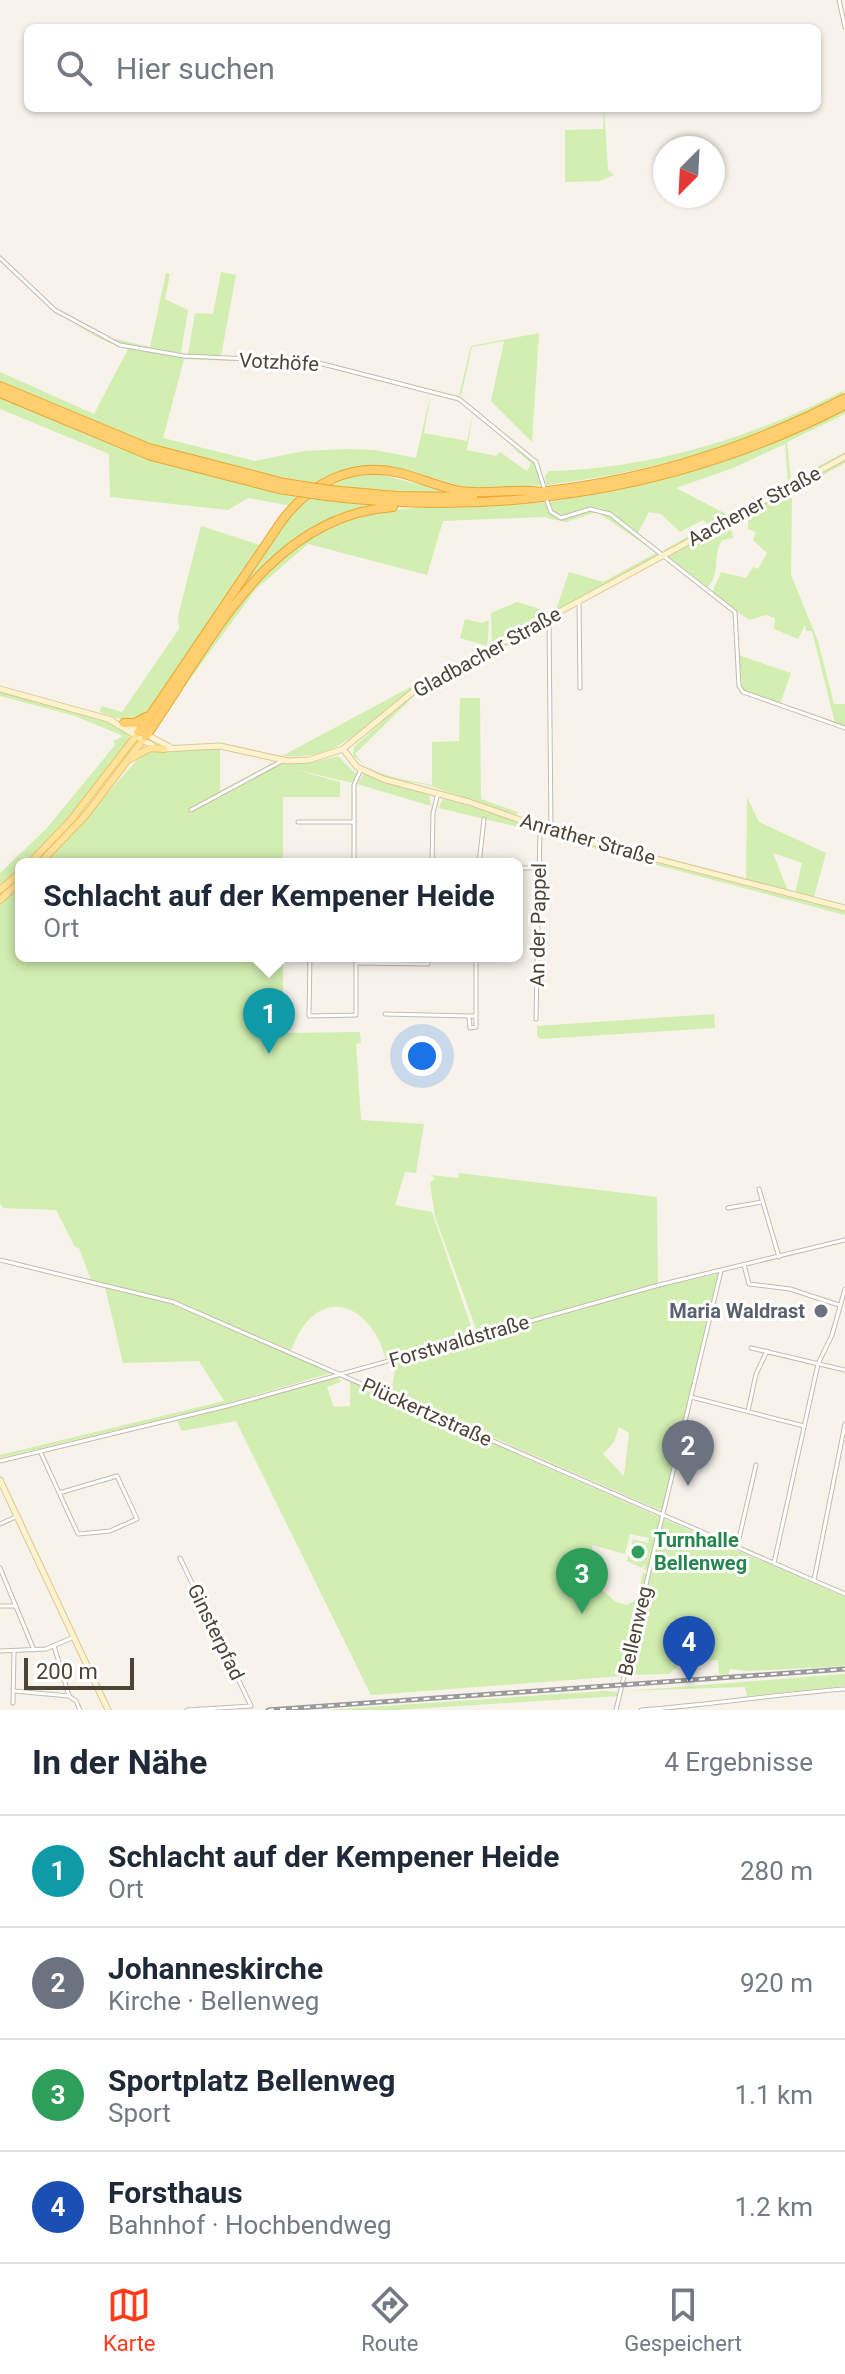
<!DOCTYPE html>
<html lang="de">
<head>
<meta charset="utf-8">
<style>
  body { margin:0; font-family:Roboto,sans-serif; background:#f6f6f7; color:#1f2937 }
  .compass { position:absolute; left:653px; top:136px; width:72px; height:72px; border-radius:50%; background:#fff; box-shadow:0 2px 6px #0004; rotate:204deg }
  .scale { position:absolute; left:24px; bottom:20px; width:110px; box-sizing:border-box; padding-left:8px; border:4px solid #4c4437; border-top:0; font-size:22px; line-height:28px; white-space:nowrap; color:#4c4437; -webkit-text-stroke:6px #fff; paint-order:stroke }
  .you { position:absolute; left:422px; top:1056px; width:28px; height:28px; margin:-20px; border:6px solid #fff; border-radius:50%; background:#1a73e8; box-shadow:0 0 0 12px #1a73e833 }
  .badge { display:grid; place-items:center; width:52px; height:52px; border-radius:50%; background:#ff3b1a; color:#fff; font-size:26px; font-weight:700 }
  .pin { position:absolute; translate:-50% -66px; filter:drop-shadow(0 2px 4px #0008) }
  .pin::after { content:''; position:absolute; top:42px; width:28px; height:24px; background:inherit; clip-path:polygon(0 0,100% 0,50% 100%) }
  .popup { position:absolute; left:15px; top:858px; width:508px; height:104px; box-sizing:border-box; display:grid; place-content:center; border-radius:12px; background:#fff; filter:drop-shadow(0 2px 6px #0005); font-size:26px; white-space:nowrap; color:#747a83 }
  .popup b { font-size:30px; color:#1f2937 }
  .popup::after { content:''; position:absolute; left:50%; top:100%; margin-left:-16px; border:16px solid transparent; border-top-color:#fff }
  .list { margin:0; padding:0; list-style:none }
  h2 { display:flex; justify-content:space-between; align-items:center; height:104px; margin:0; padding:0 32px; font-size:34px }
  h2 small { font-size:26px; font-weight:400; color:#747a83 }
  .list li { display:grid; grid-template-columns:52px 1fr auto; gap:24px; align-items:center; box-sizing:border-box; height:112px; padding:0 32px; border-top:2px solid #e0e1e3 }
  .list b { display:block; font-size:30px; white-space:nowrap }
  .list p { margin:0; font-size:26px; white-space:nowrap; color:#747a83 }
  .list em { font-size:26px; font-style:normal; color:#747a83 }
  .icon { flex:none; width:44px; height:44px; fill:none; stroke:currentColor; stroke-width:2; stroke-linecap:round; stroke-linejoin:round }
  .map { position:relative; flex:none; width:845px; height:1710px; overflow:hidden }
  .search { position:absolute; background:#fff; box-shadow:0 2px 6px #0004; left:24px; right:24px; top:24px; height:88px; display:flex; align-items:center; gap:20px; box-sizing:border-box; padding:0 28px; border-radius:12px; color:#747a83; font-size:30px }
  .sheet { height:552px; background:#fff }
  nav { display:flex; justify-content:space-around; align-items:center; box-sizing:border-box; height:112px; border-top:2px solid #e0e1e3; background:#fff; font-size:22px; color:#747a83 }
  nav a { display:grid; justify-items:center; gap:4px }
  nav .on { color:#ff3b1a }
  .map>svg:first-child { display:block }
</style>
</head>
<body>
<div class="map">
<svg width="845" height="1710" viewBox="0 0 845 1710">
  <rect width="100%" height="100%" fill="#f7f3eb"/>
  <g fill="#d2eeb1" fill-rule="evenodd">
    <path d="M 604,108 L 608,170 L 614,175 L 600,181 L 565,182 L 565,130 L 603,129 Z"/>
    <path d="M 0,260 C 18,274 32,292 50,306 C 98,347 156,357 217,359 C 250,360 291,355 323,365 L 184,359 L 163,438 L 255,461 L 304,451 L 347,449 L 375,450 L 416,458 L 431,392 L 424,433 L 467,441 L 473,413 L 467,450 L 496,456 L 500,452 L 527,471 L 531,463 L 507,443 L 535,463 L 542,485 L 477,491 L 397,468 L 365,466 L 344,471 L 317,484 L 297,482 L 216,464 L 143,441 L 0,381 L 0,372 L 94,414 L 128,349 C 78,335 36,296 0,260 Z"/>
    <path d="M 221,272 L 236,275 L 221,356 L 299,360 L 188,354 L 195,313 L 213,314 Z"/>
    <path d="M 166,273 L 170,274 L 165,299 L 188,310 L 181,353 L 118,344 L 107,337 L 150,347 Z"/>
    <path d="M 539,333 L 532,442 L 491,401 L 504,341 L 472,347 L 461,396 L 522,449 L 460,395 L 390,378 L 459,395 L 471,346 Z"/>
    <path d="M 845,390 C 839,401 816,408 803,414 C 721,451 636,475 546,485 L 545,476 L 549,471 C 653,469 753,437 845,390 Z"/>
    <path d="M 0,398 L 153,460 L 297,497 L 291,506 L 248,498 L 228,510 L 110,497 L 109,454 L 0,409 Z"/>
    <path d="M 845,410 L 845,414 L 787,442 L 791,481 L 845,452 L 845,455 L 666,551 L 662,551 L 709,525 L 703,520 L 680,532 L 661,514 L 649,512 L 638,533 L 646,539 L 600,508 L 589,507 L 563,517 L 556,514 L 549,502 C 652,484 752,458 845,410 ZM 785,444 L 788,482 L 728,515 L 676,488 L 733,468 Z"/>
    <path d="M 845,459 L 845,463 L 792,492 L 791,575 L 818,641 L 834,704 L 845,704 L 845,727 L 835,723 L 812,631 L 806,631 L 805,625 L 798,639 L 774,629 L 775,618 L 766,615 L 749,620 L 712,593 L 721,572 L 746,578 L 753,567 L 758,569 L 767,553 L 753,540 L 756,532 L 748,529 L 748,516 L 731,524 L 733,538 L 722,540 C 712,556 721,573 708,587 L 667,556 L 786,491 L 791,492 L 794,487 Z"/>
    <path d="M 374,473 L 453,493 L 385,492 L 326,485 L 348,477 Z"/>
    <path d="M 306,498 L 381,506 L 357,512 L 280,552 L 236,595 L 286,522 Z"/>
    <path d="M 546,502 L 559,519 C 571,520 578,512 589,511 C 612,509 636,536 653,550 L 597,512 L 566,522 L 543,517 L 443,521 L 427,575 L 308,544 L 256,589 L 160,720 C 216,636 267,536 374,514 C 429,502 490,507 546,502 Z"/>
    <path d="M 201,526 L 263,546 L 147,714 L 139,720 L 123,720 L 100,712 L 101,706 L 122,712 L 179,629 L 178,616 Z"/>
    <path d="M 656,553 L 658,556 L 556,610 L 569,572 L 603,582 Z"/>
    <path d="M 517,602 L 553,613 L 492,646 L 491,613 Z"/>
    <path d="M 465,619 L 482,623 L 489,620 C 488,629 489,640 486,649 C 463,662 438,674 415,688 C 369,717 345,762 282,756 L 487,646 L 460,638 Z"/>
    <path d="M 547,621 L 550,623 L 413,697 L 355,754 C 371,778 407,779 432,785 L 432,742 L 459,741 L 460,698 L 480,698 L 481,799 L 518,812 L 516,815 L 424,784 L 400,781 L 376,773 L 353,756 L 354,747 L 411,695 Z"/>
    <path d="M 738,655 L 791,673 L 780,704 L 743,690 Z"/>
    <path d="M 0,691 L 97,717 L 128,733 L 130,739 L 53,837 L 0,887 L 0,873 L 47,828 L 115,745 L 113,741 L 123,736 L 75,716 L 0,696 Z"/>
    <path d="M 195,748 L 220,748 L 274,764 L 190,808 L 192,811 L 280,763 L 309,763 L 338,756 L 356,774 L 352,783 L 293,769 L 340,782 L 340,797 L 283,797 L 283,864 L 44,864 L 146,750 ZM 220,749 L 221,749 L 272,763 L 220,791 Z"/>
    <path d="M 364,774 L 429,794 L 431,806 L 357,784 Z"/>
    <path d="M 747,797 L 759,822 L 826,853 L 814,897 L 795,893 L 802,863 L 773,853 L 788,891 L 746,880 Z"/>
    <path d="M 443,799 L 495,813 L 572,841 L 845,911 L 845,915 L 544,835 L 541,837 L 540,832 L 438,808 Z"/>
    <path d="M 21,885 L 21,956 L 283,956 L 283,1033 L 360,1032 L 361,1043 L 356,1044 L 361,1120 L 424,1124 L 416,1173 L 405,1172 L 395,1205 L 432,1212 L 474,1335 L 386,1359 C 368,1297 314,1285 291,1351 L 178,1302 L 91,1280 L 79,1248 L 75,1247 L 56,1210 L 3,1208 L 0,1203 L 0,903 Z"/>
    <path d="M 714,1014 L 715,1028 L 540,1039 L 537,1036 L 537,1026 Z"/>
    <path d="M 459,1173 L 657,1197 L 658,1284 L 478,1334 L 435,1217 L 430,1183 L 435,1178 L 430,1175 L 458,1178 Z"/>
    <path d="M 718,1274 L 662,1511 L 391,1393 L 397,1359 L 641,1291 ZM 619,1427 L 629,1433 L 624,1476 L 603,1454 L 614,1442 Z"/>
    <path d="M 105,1287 L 171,1303 L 331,1373 L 225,1404 L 0,1458 L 0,1455 L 224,1401 L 199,1361 L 123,1363 Z"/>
    <path d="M 338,1377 L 341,1382 L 327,1387 L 334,1407 L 350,1406 L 350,1381 L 660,1517 L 648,1569 L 644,1570 L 645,1563 L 642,1568 L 627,1561 L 633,1539 L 648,1543 L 649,1538 L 630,1534 L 625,1554 L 592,1545 L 593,1582 L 616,1602 L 627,1605 L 637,1599 L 643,1572 L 646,1574 L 623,1676 L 371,1695 L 236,1421 L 182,1431 L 177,1421 Z"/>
    <path d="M 664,1519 L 845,1597 L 845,1666 L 747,1671 L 730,1669 L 728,1675 L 719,1674 L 718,1660 L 683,1662 L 669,1674 L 626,1675 Z"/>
    <path d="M 845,1674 L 845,1686 L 747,1696 L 745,1687 L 625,1691 Z"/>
    <path d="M 604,1691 L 618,1692 L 617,1696 L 396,1710 L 326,1710 Z"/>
  </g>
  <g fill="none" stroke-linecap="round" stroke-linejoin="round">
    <defs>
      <g id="street">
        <path d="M 839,0 L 845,27"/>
        <path d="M 0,258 L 55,310 L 120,345 L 184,356 L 315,362 L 459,399 L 536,462 L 544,487"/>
        <path d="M 547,501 L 551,512 L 561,518 L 590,509 L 610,514 L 735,612 L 739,686 L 743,692 L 845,728"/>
        <path d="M 579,601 L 580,688"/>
        <path d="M 549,618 L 551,829"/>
        <path d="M 191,810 L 282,761"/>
        <path d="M 298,822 L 354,822"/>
        <path d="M 354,864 L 354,785 L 361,769"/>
        <path d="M 432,864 L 433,813 L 438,793"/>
        <path d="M 479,864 L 484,819"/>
        <path d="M 517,868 L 539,868"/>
        <path d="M 310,956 L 309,1016 L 356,1015 L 356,956"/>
        <path d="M 356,963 L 428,964 L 428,956"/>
        <path d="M 385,1014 L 469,1016"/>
        <path d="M 476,1016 L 469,1016 L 470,1028 L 476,1027 L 476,956"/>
        <path d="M 536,1019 L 540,831"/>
        <path d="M 759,1189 L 779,1257"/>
        <path d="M 728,1208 L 762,1202"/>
        <path d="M 0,1260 L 173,1302 L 845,1594"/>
        <path d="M 744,1265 L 749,1284 L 790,1289 L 839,1305"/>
        <path d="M 751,1348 L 845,1370"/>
        <path d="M 691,1397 L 804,1426"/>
        <path d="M 748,1411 L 756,1374 L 767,1351"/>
        <path d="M 40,1451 L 78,1534 L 110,1531 L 137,1519 L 117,1476 L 59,1493"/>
        <path d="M 0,1461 L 231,1405 L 659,1285 L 845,1240"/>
        <path d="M 0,1524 L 18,1516"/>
        <path d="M 737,1547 L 756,1465"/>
        <path d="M 180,1558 L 251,1706 L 187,1710"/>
        <path d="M 774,1563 L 818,1364 L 832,1335 L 845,1289"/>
        <path d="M 0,1568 L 34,1650"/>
        <path d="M 814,1580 L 845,1424"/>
        <path d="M 0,1606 L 16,1606"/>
        <path d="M 54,1646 L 69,1696 L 76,1701 L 80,1710"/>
        <path d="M 0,1651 L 46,1649 L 74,1637"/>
        <path d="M 14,1691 L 69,1696"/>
        <path d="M 13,1703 L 14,1651"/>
        <path d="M 616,1710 L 721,1271"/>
        <path d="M 641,1710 C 710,1705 776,1694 845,1689"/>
      </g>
      <g id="secondary">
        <path d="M 0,689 L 112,720"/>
        <path d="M 110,720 L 153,746"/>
        <path d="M 126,724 L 170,747"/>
        <path d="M 163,749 L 220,746 L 288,761 L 309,760 L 343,749 L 415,690 L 845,457"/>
        <path d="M 343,749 L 357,767 L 383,779 L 469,802 L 560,834 L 845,908"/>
        <path d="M 0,1480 L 108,1710"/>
      </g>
      <g id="primary">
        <path d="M 130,759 L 150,748 L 164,749"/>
        <path d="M 29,864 L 71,820 L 139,732"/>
        <path d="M 39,864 L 85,816 L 146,736"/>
        <path d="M 0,890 L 21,872"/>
        <path d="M 0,900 L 21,881"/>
      </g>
      <g id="highway">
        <path d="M 0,386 L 149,448 L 284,483"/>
        <path d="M 0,393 L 151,456 L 279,489"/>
        <path d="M 330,490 L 396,496 L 473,497"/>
        <path d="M 539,492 C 646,480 749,448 845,398"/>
        <path d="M 326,496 C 505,518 685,488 845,405"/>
        <path d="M 124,723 L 135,723 L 146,717"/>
        <path d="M 139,732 L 281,522 C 309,484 351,461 400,473 C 420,478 439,487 460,491 C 487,495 514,488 541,492"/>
        <path d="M 146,736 C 210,645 266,516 393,507"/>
      </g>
    </defs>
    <use href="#street" stroke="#c3bbac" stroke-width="5"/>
    <use href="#secondary" stroke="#dbc897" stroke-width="7"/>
    <use href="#primary" stroke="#efc460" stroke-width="8"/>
    <use href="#highway" stroke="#eca62f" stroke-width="10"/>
    <use href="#street" stroke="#fff" stroke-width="3"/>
    <use href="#secondary" stroke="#fff3cd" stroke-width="5"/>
    <use href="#primary" stroke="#ffe29c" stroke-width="6"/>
    <use href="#highway" stroke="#ffce6e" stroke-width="8"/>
    <defs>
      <path id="rail" d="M 268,1710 L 845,1669"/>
    </defs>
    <use href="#rail" stroke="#9a9a9a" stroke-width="5"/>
    <use href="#rail" stroke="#fff" stroke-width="2" stroke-dasharray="6" stroke-linecap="butt"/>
    <defs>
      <g id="highway-bridge">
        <path d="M 284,483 L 330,490"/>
        <path d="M 279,489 L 326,496"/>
      </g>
    </defs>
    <use href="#highway-bridge" stroke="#eca62f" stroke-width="10" stroke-linecap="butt"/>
    <use href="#highway-bridge" stroke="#ffce6e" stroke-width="8"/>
  </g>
  <circle fill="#6b7280" stroke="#fff" stroke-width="3" cx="821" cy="1311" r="8"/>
  <circle fill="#2e9e5b" stroke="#fff" stroke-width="3" cx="638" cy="1552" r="8"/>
  <g text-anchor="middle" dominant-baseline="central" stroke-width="6" stroke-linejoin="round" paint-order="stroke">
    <g font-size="20" fill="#4c4437" stroke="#fff">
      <text transform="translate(279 362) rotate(3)">Votzhöfe</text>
      <text transform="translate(754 506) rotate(-28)">Aachener Straße</text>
      <text transform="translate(487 652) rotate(-29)">Gladbacher Straße</text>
      <text transform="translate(588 839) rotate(16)">Anrather Straße</text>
      <text transform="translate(538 925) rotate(-89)">An der Pappel</text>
      <text transform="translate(459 1341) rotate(-16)">Forstwaldstraße</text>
      <text transform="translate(427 1412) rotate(24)">Plückertzstraße</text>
      <text transform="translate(635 1631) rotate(-77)">Bellenweg</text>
      <text transform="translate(216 1632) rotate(64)">Ginsterpfad</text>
    </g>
    <g font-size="20" font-weight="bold" fill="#5b616d" stroke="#fff" text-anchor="end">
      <text x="805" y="1311">Maria Waldrast</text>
    </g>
    <g font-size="20" font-weight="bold" fill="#27864d" stroke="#fff" text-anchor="start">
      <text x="654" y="1540">Turnhalle<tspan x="654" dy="23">Bellenweg</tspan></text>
    </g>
  </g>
</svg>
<svg class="compass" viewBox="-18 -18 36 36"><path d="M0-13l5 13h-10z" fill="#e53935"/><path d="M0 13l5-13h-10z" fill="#747a83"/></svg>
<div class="scale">200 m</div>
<div class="you"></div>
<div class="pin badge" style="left:269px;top:1054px;background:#0f9aa8">1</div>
<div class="popup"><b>Schlacht auf der Kempener Heide</b>Ort</div>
<div class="pin badge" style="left:688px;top:1486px;background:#6b7280">2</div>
<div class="pin badge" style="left:582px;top:1614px;background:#2e9e5b">3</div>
<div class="pin badge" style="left:689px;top:1682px;background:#1a4fb4">4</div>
<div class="search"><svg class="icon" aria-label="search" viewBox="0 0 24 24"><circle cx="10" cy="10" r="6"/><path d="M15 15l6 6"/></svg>Hier suchen</div>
</div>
<section class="sheet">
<h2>In der Nähe<small>4 Ergebnisse</small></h2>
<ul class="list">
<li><span class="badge" style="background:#0f9aa8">1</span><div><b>Schlacht auf der Kempener Heide</b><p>Ort</p></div><em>280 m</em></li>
<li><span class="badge" style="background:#6b7280">2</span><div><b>Johanneskirche</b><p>Kirche · Bellenweg</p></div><em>920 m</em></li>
<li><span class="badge" style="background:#2e9e5b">3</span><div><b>Sportplatz Bellenweg</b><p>Sport</p></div><em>1.1 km</em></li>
<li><span class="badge" style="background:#1a4fb4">4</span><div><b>Forsthaus</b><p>Bahnhof · Hochbendweg</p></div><em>1.2 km</em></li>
</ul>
</section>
<nav>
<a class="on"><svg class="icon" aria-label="map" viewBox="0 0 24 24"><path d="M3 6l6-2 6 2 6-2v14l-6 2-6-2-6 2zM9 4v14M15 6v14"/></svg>Karte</a>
<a><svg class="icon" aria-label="directions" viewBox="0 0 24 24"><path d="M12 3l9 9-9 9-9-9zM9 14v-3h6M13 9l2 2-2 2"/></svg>Route</a>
<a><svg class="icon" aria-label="saved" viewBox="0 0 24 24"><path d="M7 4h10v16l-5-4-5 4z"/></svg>Gespeichert</a>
</nav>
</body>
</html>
